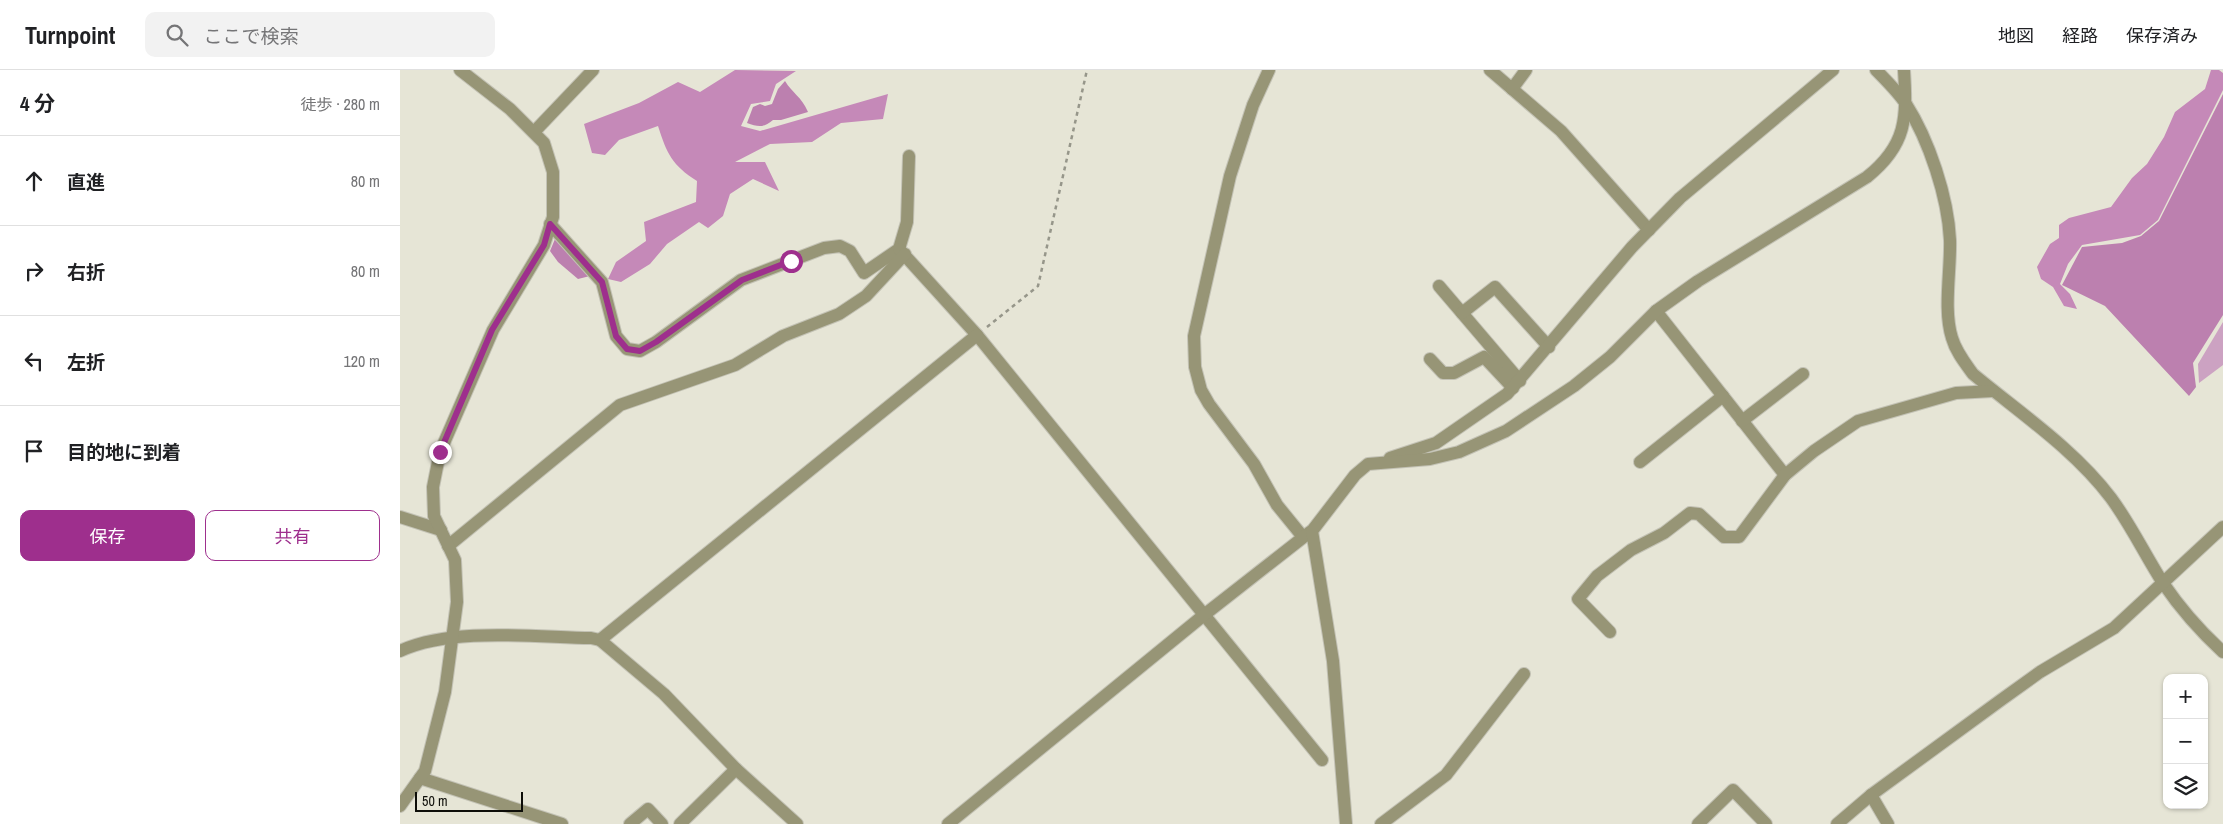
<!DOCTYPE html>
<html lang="ja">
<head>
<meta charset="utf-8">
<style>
  body { margin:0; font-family:"Archivo Narrow","Noto Sans JP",sans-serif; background:#f2f2f2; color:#202124 }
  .controls { position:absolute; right:15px; bottom:15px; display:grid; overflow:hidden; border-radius:10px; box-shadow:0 1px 4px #0004 }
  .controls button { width:45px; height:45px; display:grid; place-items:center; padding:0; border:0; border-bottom:1px solid #e0e0e0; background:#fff; color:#202124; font:25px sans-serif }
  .scale { position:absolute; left:15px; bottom:12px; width:108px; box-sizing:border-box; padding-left:5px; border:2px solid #0d0d08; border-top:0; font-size:14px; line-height:18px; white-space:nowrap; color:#0d0d08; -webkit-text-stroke:4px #e6e5d6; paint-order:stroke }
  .stop { position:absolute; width:15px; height:15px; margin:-11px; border:4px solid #9e2f8d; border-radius:50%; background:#fff }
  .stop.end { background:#9e2f8d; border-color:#fff; box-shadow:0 1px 5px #0008 }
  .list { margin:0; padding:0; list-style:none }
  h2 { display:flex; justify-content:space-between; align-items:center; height:65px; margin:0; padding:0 20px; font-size:21px }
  h2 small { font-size:16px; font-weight:400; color:#757577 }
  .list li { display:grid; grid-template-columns:32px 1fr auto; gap:15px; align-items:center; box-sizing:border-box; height:90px; padding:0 20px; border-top:1px solid #e0e0e0 }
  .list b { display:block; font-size:19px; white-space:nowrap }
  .list em { font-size:16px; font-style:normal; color:#757577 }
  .actions { display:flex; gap:10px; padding:15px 20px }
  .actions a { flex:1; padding:11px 0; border:1px solid #9e2f8d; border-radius:10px; text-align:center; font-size:18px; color:#9e2f8d }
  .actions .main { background:#9e2f8d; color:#fff }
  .icon { flex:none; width:28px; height:28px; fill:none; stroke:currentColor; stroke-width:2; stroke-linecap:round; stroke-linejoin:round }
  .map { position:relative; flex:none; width:1823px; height:754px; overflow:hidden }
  header { display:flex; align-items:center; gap:30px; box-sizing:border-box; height:70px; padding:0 25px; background:#fff; border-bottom:1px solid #e0e0e0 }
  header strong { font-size:24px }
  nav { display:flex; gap:28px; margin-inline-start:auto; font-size:18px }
  .search { width:350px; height:45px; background:#f2f2f2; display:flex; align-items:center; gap:12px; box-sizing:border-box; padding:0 18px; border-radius:10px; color:#757577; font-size:19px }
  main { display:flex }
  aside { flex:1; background:#fff }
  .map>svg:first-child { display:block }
</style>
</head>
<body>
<header>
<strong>Turnpoint</strong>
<div class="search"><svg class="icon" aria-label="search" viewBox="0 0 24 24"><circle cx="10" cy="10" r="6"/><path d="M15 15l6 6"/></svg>ここで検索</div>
<nav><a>地図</a><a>経路</a><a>保存済み</a></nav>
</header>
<main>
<aside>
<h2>4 分<small>徒歩 · 280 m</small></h2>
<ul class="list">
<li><svg class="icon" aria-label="ahead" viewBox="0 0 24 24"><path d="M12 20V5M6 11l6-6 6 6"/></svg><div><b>直進</b></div><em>80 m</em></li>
<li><svg class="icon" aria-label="right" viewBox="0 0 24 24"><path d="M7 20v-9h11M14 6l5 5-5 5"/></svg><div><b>右折</b></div><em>80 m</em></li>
<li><svg class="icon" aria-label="left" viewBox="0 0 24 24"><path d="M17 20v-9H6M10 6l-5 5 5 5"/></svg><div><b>左折</b></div><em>120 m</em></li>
<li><svg class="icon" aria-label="arrive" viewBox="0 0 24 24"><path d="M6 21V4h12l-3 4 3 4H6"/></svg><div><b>目的地に到着</b></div></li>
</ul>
<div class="actions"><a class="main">保存</a><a>共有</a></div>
</aside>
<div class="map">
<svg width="1823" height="754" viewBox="0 0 1823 754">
  <rect width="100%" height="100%" fill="#e6e5d6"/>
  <path fill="#cca2c2" d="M 1823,252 L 1823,295 L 1799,313 L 1798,294 Z"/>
  <g fill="#c589b8">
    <path d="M 335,0 L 396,1 L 376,14 L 370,31 L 351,34 L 341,56 L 360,61 L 488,24 L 483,49 L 441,53 L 412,72 L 370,74 L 335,92 L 365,92 L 379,121 L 353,109 L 330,124 L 323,146 L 308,158 L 299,152 L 267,174 L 250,194 L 221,212 L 208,209 L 216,192 L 246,171 L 244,152 L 296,132 L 297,111 C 272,95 267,84 258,56 L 219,70 L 205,85 L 192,83 L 184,54 L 239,33 L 278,12 L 300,22 Z"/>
    <path d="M 1811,0 L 1819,0 L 1823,3 L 1823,20 L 1758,150 L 1740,165 L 1682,175 L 1668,194 L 1660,214 L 1670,224 L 1677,239 L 1664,236 L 1653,217 L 1641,209 L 1637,197 L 1650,174 L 1659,168 L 1659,155 L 1669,148 L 1711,137 L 1732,108 L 1747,94 L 1764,67 L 1775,42 L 1805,19 Z"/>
  </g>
  <g fill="#bc80af">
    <path d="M 385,11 C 393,24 401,26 408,42 L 381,50 L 373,50 C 364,58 358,57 347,53 L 353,37 L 360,34 L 365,36 L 372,34 L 378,19 Z"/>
    <path d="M 1823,24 L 1823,245 L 1793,293 L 1796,317 L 1789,326 L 1705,236 L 1662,215 L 1682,177 L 1722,173 L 1741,166 L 1759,151 Z"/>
    <path d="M 155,169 L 190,206 L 178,209 L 158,192 L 150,181 Z"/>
  </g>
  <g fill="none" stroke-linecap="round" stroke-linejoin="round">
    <defs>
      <g id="minor">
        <path d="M 869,0 L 853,35 L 830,106 L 794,266 L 795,297 L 801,320 L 809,334 L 854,394 L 877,435 L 903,467"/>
        <path d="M 1090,0 L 1161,61 L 1249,160"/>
        <path d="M 1476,0 C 1486,10 1498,22 1506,34 C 1529,70 1548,127 1550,170 C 1551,200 1543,240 1552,268 C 1556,282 1565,293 1573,304 C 1620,343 1674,379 1711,428 C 1731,455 1745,485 1763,513 C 1780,538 1800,561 1823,582"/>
        <path d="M 1112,19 L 1126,0"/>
        <path d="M 134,62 L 193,0"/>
        <path d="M 150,154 L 202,212 L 216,266 L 227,279 L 240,281 L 256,272 L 341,210 L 424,178 L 440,176 L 450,181 L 464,203 L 499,179 L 507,152 L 509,86"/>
        <path d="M 499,179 L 577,265 L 922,690"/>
        <path d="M 1039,216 L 1120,311"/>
        <path d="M 1256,241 L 1385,405"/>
        <path d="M 1062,243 L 1095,217 L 1149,277"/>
        <path d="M 1030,289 L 1043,303 L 1054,303 L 1084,287 L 1113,318"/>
        <path d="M 1342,351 L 1403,304"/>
        <path d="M 990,388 L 1036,373 L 1107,324 L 1232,177 L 1280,128 L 1433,0"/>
        <path d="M 1240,392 L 1323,326"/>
        <path d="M 0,447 L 41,460"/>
        <path d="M 48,476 L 220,335 L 335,295 L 383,266 L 439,244 L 466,226 L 505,184"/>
        <path d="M 1210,562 L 1178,529 L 1197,506 L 1231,480 L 1264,463 L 1290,443 L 1299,444 L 1324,467 L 1339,467 L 1385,405 L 1414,381 L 1458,351 L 1556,323 L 1593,321"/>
        <path d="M 200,570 L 577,265"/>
        <path d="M 0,581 C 52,557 133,567 191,568 L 200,570 L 264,624 L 336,699 L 397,754"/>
        <path d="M 20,708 L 162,754"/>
        <path d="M 1471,725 L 1488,754"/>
        <path d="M 0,736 L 25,701 L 45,622 L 57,532 L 55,490 L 34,446 L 33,417 L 40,382 L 93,260 L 144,175 L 153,147 L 153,102 L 144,73 L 110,39 L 60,0"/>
        <path d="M 230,754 L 248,739 L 262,754"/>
        <path d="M 280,754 L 336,699"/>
        <path d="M 548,754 L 804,545 L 910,462"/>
        <path d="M 946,754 L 933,591 L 912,461 L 955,405 L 968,394 L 1030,389 L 1059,382 L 1106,361 L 1174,316 L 1210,287 L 1256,241 L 1298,211 L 1467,107 C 1507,75 1507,48 1504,0"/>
        <path d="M 981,754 L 1046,705 L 1124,604"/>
        <path d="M 1298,754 L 1333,720 L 1366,754"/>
        <path d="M 1437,754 L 1471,725 L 1601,630 L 1640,602 L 1714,558 L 1823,457"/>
      </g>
    </defs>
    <use href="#minor" stroke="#c3c2b5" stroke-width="14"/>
    <path stroke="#96968a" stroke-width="2.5" stroke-dasharray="4 4" stroke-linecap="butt" d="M 587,257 L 638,216 L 687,0"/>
    <use href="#minor" stroke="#979576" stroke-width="12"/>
  </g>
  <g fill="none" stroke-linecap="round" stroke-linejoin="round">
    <path stroke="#9e2f8d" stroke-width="6" d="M 40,382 L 92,260 L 144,175 L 150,154 L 202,212 L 216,266 L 227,279 L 240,281 L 256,272 L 342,210 L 391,191"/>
  </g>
</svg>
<div class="controls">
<button>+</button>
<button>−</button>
<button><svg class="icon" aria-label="layers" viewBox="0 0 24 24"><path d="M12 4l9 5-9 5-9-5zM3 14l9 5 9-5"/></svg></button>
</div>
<div class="scale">50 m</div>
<div class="stop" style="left:391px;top:191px"></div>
<div class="stop end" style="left:40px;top:382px"></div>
</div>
</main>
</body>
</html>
